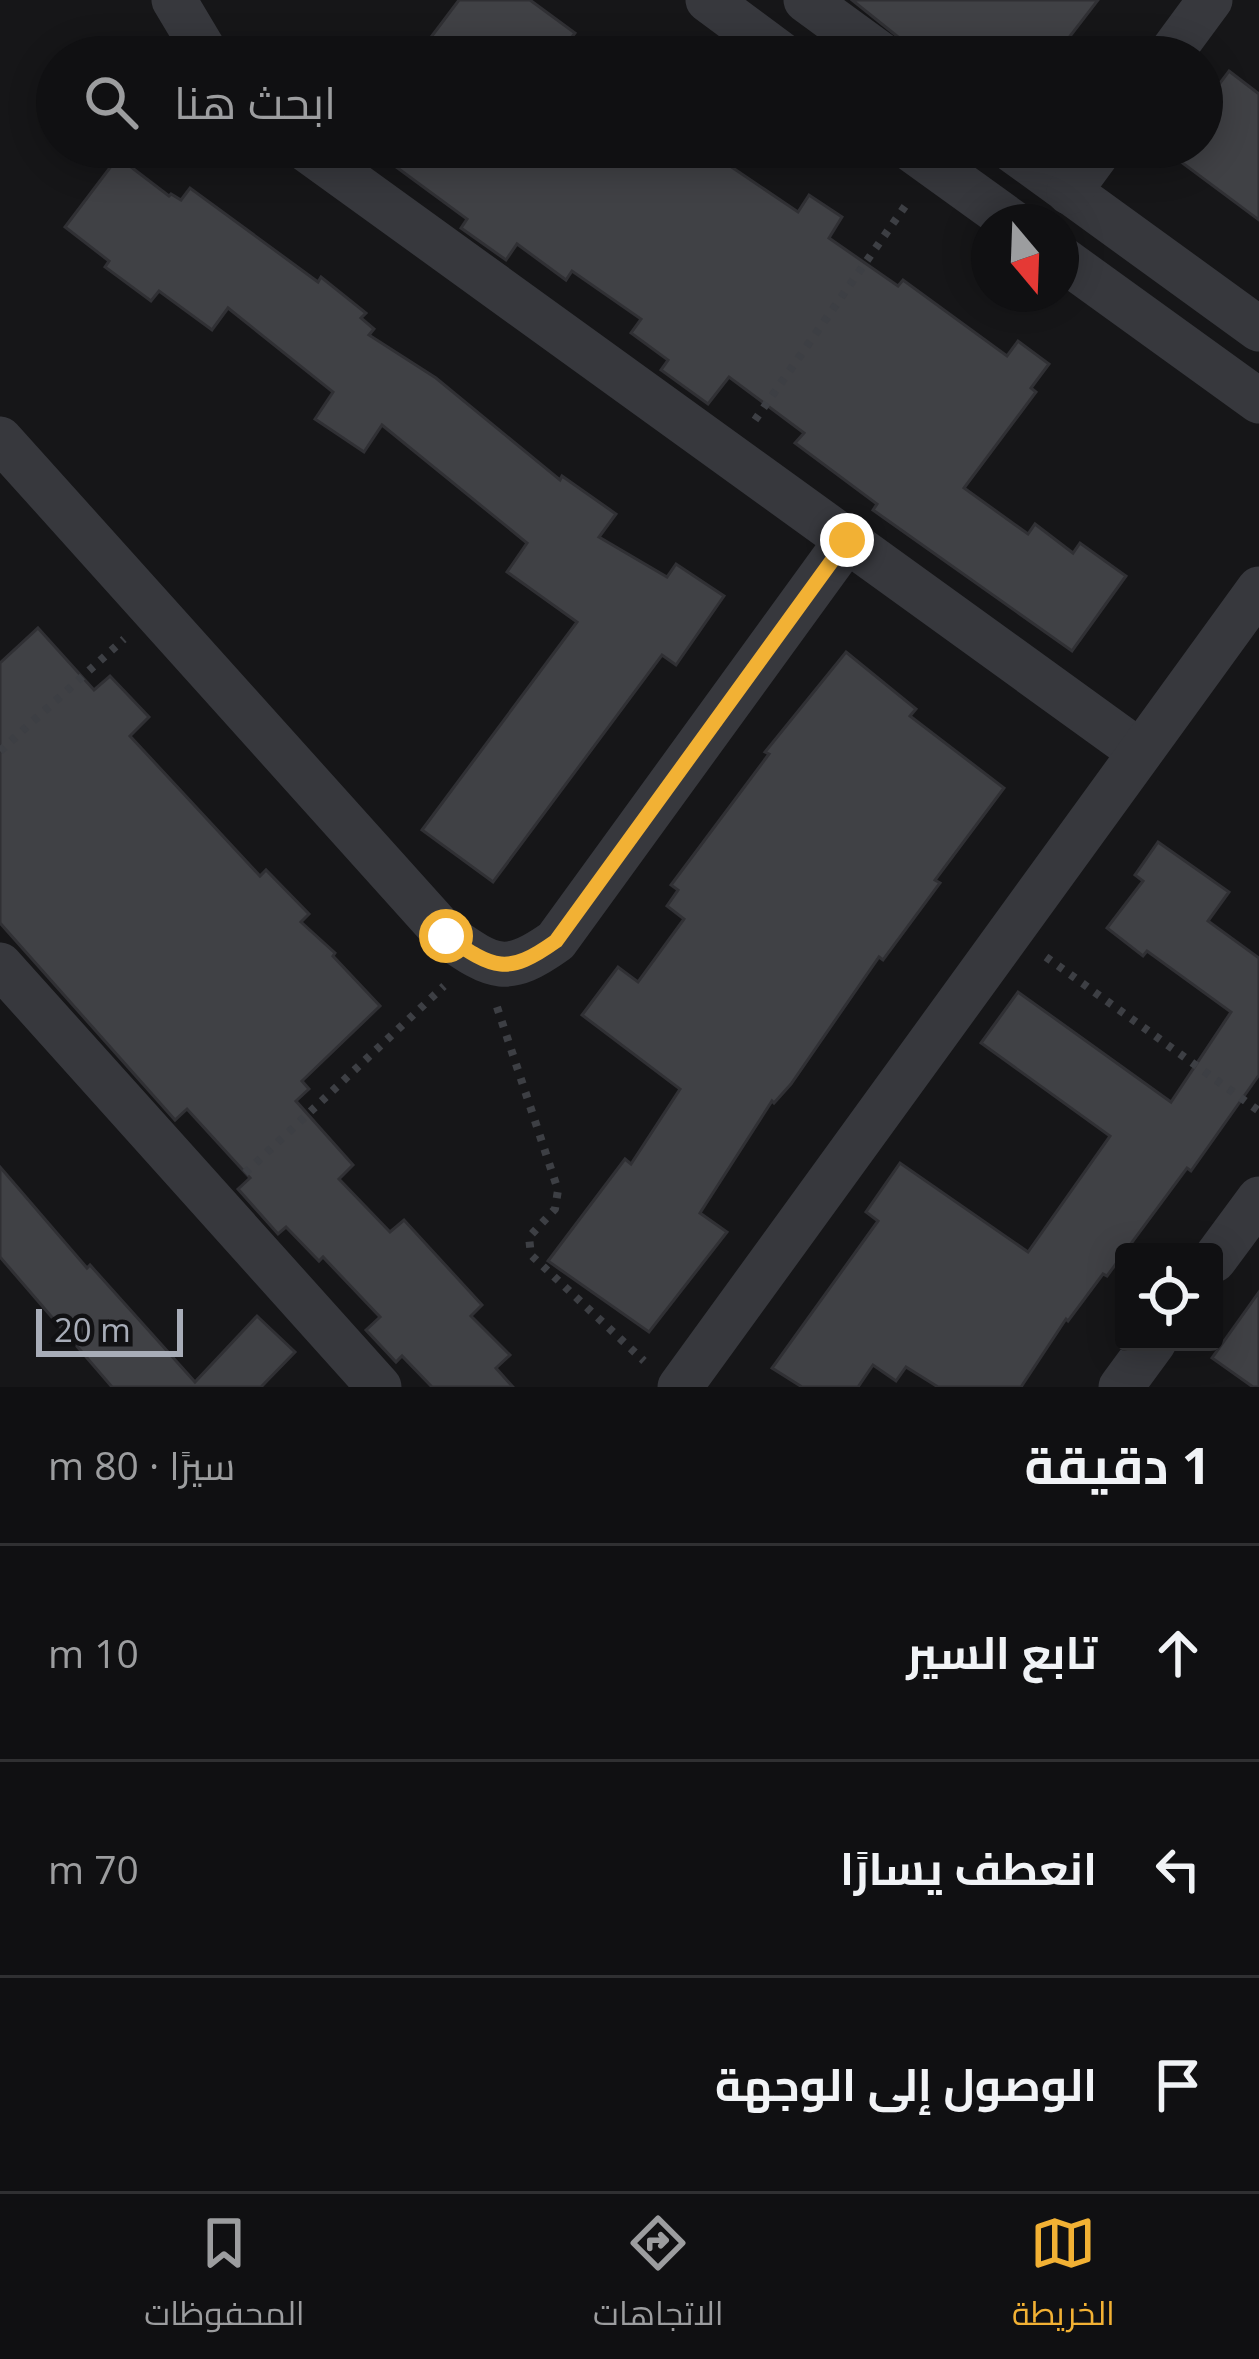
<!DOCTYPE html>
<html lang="ar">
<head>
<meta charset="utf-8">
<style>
  body { margin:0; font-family:"Open Sans",Cairo,sans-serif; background:#1e1e20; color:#f1f3f6; direction:rtl }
  .controls { position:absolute; right:36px; bottom:36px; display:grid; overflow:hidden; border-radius:12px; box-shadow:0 6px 30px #0003 }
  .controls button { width:108px; height:108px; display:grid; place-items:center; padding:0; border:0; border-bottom:3px solid #303032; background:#101012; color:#f1f3f6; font:60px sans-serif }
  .compass { position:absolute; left:971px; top:204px; width:108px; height:108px; border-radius:50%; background:#101012; box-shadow:0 6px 30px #0003; rotate:161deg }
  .scale { position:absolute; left:36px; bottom:30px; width:147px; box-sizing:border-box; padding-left:12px; border:6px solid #a8adb8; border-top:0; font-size:33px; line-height:42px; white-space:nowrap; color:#a8adb8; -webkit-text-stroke:9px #111113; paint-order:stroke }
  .stop { position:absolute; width:36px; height:36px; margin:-27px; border:9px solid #f2b134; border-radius:50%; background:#fff }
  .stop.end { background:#f2b134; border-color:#fff; box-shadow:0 3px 12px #0008 }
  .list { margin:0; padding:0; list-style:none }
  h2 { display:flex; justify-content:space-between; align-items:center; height:156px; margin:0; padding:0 48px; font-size:51px }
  h2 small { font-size:39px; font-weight:400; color:#9c9d9f }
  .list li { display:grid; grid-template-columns:78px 1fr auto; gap:36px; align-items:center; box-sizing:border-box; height:216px; padding:0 48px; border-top:3px solid #303032 }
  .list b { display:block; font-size:45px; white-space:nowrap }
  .list em { font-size:39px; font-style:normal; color:#9c9d9f }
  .icon { flex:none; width:66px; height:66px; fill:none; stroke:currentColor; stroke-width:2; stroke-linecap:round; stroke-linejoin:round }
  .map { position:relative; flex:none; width:1259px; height:1387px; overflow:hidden; direction:ltr }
  .search { position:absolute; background:#101012; box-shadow:0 6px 30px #0003; left:36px; right:36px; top:36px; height:132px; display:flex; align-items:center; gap:30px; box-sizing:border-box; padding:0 42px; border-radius:66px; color:#9c9d9f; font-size:45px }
  .sheet { height:804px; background:#101012 }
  nav { display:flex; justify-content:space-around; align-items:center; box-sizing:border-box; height:168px; border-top:3px solid #303032; background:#101012; font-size:33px; color:#9c9d9f }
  nav a { display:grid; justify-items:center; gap:6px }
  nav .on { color:#f2b134 }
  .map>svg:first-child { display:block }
</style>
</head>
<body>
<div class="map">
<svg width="1259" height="1387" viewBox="0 0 1259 1387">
  <rect width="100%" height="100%" fill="#161618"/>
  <g fill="#404145" stroke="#303034" stroke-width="3">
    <path d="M 459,0 L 530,0 L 575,33 L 557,57 L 416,57 Z"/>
    <path d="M 852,0 L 1098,0 L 1054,57 L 923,57 Z"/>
    <path d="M 1229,71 L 1259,94 L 1259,220 L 1161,147 L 1202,147 L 1202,107 Z"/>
    <path d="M 369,147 L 702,147 L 798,212 L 809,195 L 842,217 L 829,238 L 898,286 L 903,280 L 1007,356 L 1018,341 L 1049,364 L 1031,388 L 1036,392 L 964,488 L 1028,534 L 1035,524 L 1073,553 L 1080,543 L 1126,576 L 1072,651 L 873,510 L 877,504 L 795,443 L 804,433 L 729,377 L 708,404 L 661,370 L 668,360 L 631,333 L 641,319 L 572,271 L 566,280 L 517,244 L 506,260 L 461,228 L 467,219 Z"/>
    <path d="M 118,157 L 169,196 L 171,194 L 181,200 L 190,188 L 318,282 L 321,277 L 366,313 L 361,318 L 374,329 L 369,335 L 436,378 L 560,480 L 562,476 L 616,514 L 599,537 L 667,577 L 676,564 L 724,596 L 676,665 L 662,655 L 493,882 L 422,830 L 577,622 L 507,572 L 527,543 L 382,425 L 364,452 L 315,419 L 333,392 L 228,308 L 212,330 L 159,291 L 151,301 L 105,267 L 109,261 L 65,227 Z"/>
    <path d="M 38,628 L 94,690 L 110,676 L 149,717 L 130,736 L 260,876 L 266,870 L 309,914 L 301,922 L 335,953 L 333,956 L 380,1006 L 302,1081 L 309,1089 L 296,1101 L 353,1165 L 339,1179 L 390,1232 L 404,1220 L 482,1305 L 471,1316 L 510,1355 L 496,1368 L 513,1387 L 432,1387 L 402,1356 L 396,1362 L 366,1330 L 380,1317 L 323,1257 L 319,1261 L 286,1227 L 278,1234 L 238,1189 L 250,1178 L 187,1109 L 175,1120 L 0,923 L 0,663 Z"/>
    <path d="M 846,652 L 916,709 L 910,716 L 1004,788 L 935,880 L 940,883 L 883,960 L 879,957 L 791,1084 L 774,1103 L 772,1101 L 700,1213 L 727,1232 L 649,1332 L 548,1261 L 625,1159 L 631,1164 L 680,1089 L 582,1015 L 618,967 L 638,982 L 684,919 L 667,906 L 678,890 L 671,885 L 769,754 L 765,752 Z"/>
    <path d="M 1158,842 L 1229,892 L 1208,921 L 1259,958 L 1259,1075 L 1191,1171 L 1187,1168 L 1107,1276 L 1103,1274 L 1068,1321 L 1066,1319 L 1021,1387 L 938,1387 L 906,1367 L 896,1381 L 873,1365 L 858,1387 L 802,1387 L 772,1368 L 878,1221 L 866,1212 L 900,1163 L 1028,1252 L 1110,1136 L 981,1043 L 1018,992 L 1171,1102 L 1231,1012 L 1147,951 L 1143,956 L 1107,928 L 1143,881 L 1135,875 Z"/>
    <path d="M 0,1167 L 87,1268 L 90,1265 L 195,1382 L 257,1316 L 295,1352 L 261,1387 L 112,1387 L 0,1257 Z"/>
    <path d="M 1259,1292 L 1259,1387 L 1253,1387 L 1212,1358 Z"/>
  </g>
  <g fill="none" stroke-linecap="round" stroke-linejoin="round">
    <g stroke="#3d3f44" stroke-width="8" stroke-dasharray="6 9" stroke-linecap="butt">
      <path d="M 755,420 L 908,202"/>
      <path d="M 0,751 L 124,639"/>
      <path d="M 1046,957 L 1259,1111"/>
      <path d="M 497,1007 L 558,1190 L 555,1209 L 529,1237 L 531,1255 L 644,1361"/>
      <path d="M 245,1173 L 444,986"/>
    </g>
    <g stroke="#37383d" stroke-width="45">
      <path d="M 174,0 L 208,57"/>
      <path d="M 708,0 L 785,57"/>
      <path d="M 806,0 L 884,57"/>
      <path d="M 1168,57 L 1210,0"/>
      <path d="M 303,147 L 1140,752"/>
      <path d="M 908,147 L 1012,222"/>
      <path d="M 1008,147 L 1259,329"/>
      <path d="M 1069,192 L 1102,147"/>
      <path d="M 1061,258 L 1259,401"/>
      <path d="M 0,439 L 447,936 C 494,969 507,976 556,941 L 847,540"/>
      <path d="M 0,965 L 379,1387"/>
      <path d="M 1214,1260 L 1259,1199"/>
      <path d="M 680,1387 L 1259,589"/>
      <path d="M 1121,1387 L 1154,1342"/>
    </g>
  </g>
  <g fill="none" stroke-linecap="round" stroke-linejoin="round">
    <path stroke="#f2b134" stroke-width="15" d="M 446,936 C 494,969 507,976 556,941 L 847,540"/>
  </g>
</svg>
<div class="controls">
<button><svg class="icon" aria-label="locate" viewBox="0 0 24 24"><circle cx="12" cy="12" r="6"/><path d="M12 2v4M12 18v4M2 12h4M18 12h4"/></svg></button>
</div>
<svg class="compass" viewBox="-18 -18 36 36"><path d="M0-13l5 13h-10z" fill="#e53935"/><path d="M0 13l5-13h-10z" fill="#9c9d9f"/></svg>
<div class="scale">20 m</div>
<div class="stop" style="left:446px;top:936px"></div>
<div class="stop end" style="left:847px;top:540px"></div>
<div class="search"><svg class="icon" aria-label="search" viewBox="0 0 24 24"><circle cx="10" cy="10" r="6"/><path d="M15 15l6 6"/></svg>ابحث هنا</div>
</div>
<section class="sheet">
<h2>1 دقيقة<small>سيرًا · 80 m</small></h2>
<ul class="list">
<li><svg class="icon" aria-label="ahead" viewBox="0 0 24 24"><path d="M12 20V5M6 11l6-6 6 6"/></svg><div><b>تابع السير</b></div><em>10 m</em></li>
<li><svg class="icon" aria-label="left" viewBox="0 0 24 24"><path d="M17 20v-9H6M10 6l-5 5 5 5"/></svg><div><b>انعطف يسارًا</b></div><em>70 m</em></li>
<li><svg class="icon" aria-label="arrive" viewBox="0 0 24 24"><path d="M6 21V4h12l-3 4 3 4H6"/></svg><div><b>الوصول إلى الوجهة</b></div></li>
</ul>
</section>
<nav>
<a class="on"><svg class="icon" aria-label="map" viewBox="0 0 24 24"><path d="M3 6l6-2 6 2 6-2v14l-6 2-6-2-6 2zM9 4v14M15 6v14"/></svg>الخريطة</a>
<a><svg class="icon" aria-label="directions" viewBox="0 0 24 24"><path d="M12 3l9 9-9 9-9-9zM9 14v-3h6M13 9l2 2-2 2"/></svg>الاتجاهات</a>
<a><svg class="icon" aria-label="saved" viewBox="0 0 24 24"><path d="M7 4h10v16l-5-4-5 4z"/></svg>المحفوظات</a>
</nav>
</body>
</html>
